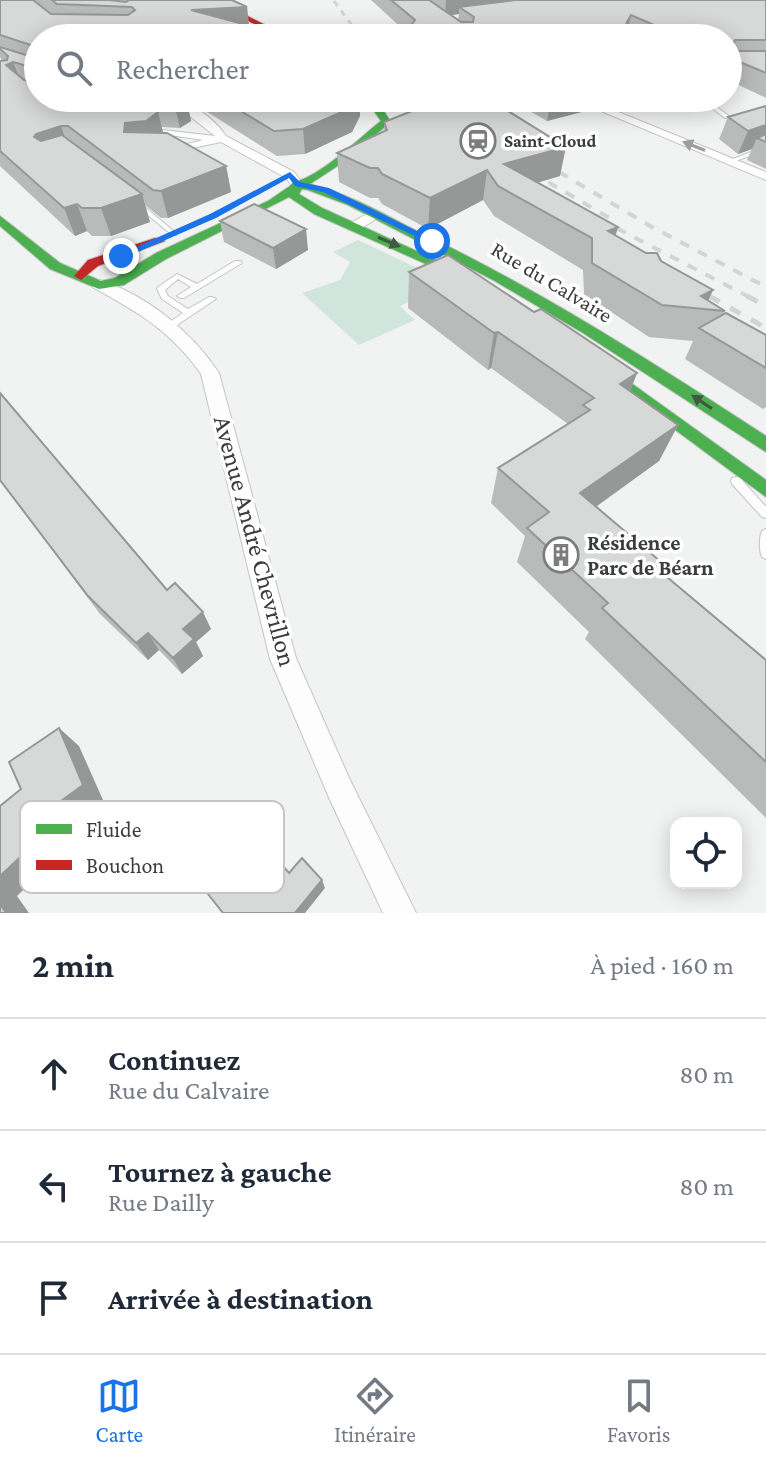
<!DOCTYPE html>
<html lang="fr">
<head>
<meta charset="utf-8">
<style>
  body { margin:0; font-family:"Crimson Pro",serif; background:#f6f6f7; color:#1f2937 }
  .controls { position:absolute; right:24px; bottom:24px; display:grid; overflow:hidden; border-radius:16px; box-shadow:0 4px 20px #0003 }
  .controls button { width:72px; height:72px; display:grid; place-items:center; padding:0; border:0; border-bottom:2px solid #e0e1e3; background:#fff; color:#1f2937; font:40px sans-serif }
  .stop { position:absolute; width:24px; height:24px; margin:-18px; border:6px solid #1a73e8; border-radius:50%; background:#fff }
  .stop.end { background:#1a73e8; border-color:#fff; box-shadow:0 2px 8px #0008 }
  .list { margin:0; padding:0; list-style:none }
  h2 { display:flex; justify-content:space-between; align-items:center; height:104px; margin:0; padding:0 32px; font-size:34px }
  h2 small { font-size:26px; font-weight:400; color:#747a83 }
  .list li { display:grid; grid-template-columns:52px 1fr auto; gap:24px; align-items:center; box-sizing:border-box; height:112px; padding:0 32px; border-top:2px solid #e0e1e3 }
  .list b { display:block; font-size:30px; white-space:nowrap }
  .list p { margin:0; font-size:26px; white-space:nowrap; color:#747a83 }
  .list em { font-size:26px; font-style:normal; color:#747a83 }
  .icon { flex:none; width:44px; height:44px; fill:none; stroke:currentColor; stroke-width:2; stroke-linecap:round; stroke-linejoin:round }
  .map { position:relative; flex:none; width:766px; height:913px; overflow:hidden }
  .search { position:absolute; background:#fff; box-shadow:0 4px 20px #0003; left:24px; right:24px; top:24px; height:88px; display:flex; align-items:center; gap:20px; box-sizing:border-box; padding:0 28px; border-radius:44px; color:#747a83; font-size:30px }
  .sheet { height:440px; background:#fff }
  nav { display:flex; justify-content:space-around; align-items:center; box-sizing:border-box; height:112px; border-top:2px solid #e0e1e3; background:#fff; font-size:22px; color:#747a83 }
  nav a { display:grid; justify-items:center; gap:4px }
  nav .on { color:#1a73e8 }
  .map>svg:first-child { display:block }
</style>
</head>
<body>
<div class="map">
<svg width="766" height="913" viewBox="0 0 766 913">
  <rect width="100%" height="100%" fill="#f1f3f2"/>
  <path fill="#d0e6dc" d="M 358,240 L 449,283 L 400,306 L 415,320 L 359,345 L 302,293 L 340,280 L 350,262 L 333,252 Z"/>
  <g fill="none" stroke-linecap="round" stroke-linejoin="round">
    <defs>
      <g id="lane">
        <path d="M 699,98 L 705,98 L 730,117 L 725,118 Z"/>
        <path d="M 766,146 L 766,150 L 733,162 L 728,161 Z"/>
        <path d="M 137,204 L 141,204 L 176,233 L 176,235 L 172,235 L 137,206 Z"/>
        <path d="M 235,261 L 241,261 L 242,263 L 184,298 L 181,298 L 177,296 L 191,287 L 178,279 L 165,290 L 168,296 L 188,309 L 209,297 L 212,297 L 216,299 L 171,329 L 165,329 L 165,325 L 183,313 L 162,299 L 157,289 L 158,287 L 177,274 L 197,284 Z"/>
        <path d="M 736,477 L 740,478 L 766,507 L 766,518 L 762,517 L 732,484 L 731,481 L 732,478 Z"/>
        <path d="M 766,529 L 766,559 L 762,557 C 759,551 759,537 762,531 Z"/>
      </g>
      <g id="street">
        <path d="M 0,57 L 38,70 L 38,76 L 0,63 Z"/>
        <path d="M 167,98 C 187,98 215,119 226,136 L 294,172 L 303,184 L 293,187 L 286,178 L 221,142 L 160,155 L 160,151 L 203,140 L 163,134 L 163,130 L 215,136 Z"/>
        <path d="M 570,98 L 584,98 L 766,172 L 766,180 Z"/>
        <path d="M 370,212 L 382,215 L 359,230 L 349,230 L 349,224 Z"/>
        <path d="M 99,280 C 146,294 193,333 219,373 L 296,658 L 350,780 L 416,913 L 383,913 L 330,800 L 270,659 L 201,374 C 171,331 139,313 94,288 L 91,285 Z"/>
      </g>
      <g id="fast">
        <path d="M 365,98 L 375,98 L 391,122 L 336,167 L 310,184 C 350,194 385,215 421,233 C 542,291 654,363 766,436 L 766,452 L 583,333 L 493,280 L 348,205 L 308,190 L 302,189 L 299,194 L 322,208 L 476,278 L 469,282 L 464,281 L 314,214 L 289,197 L 166,259 L 124,285 L 99,289 L 50,269 L 0,226 L 0,216 L 60,263 L 101,281 L 115,278 L 156,253 L 268,201 L 290,186 L 293,182 C 319,178 359,138 381,121 Z"/>
        <path d="M 599,360 L 766,480 L 766,497 L 593,369 L 591,365 Z"/>
      </g>
      <g id="jam">
        <path d="M 208,0 L 216,0 L 291,38 L 281,38 Z"/>
        <path d="M 155,238 L 165,241 L 98,266 L 81,280 L 74,276 L 88,260 Z"/>
      </g>
    </defs>
    <use href="#lane" stroke="#c3c5c4" stroke-width="2"/>
    <use href="#street" stroke="#c3c5c4" stroke-width="2"/>
    <use href="#fast" stroke="#c3c5c4" stroke-width="2"/>
    <use href="#jam" stroke="#c3c5c4" stroke-width="2"/>
    <use href="#lane" fill="#fdfdfd" fill-rule="evenodd"/>
    <use href="#street" fill="#fdfdfd" fill-rule="evenodd"/>
    <use href="#fast" fill="#4caf50" fill-rule="evenodd"/>
    <use href="#jam" fill="#c62828" fill-rule="evenodd"/>
    <g stroke="#d3d4d4" stroke-width="3" stroke-dasharray="6 6" stroke-linecap="butt">
      <path d="M 334,1 L 361,38"/>
      <path d="M 396,98 L 426,124"/>
      <path d="M 417,98 L 445,120"/>
      <path d="M 543,163 L 562,174"/>
      <path d="M 527,170 L 535,174"/>
    </g>
    <g stroke="#d3d4d4" stroke-width="4" stroke-dasharray="10 10" stroke-linecap="butt">
      <path d="M 531,172 L 613,220"/>
      <path d="M 559,172 L 652,227 L 766,287"/>
      <path d="M 599,219 L 751,298"/>
      <path d="M 692,287 L 712,298"/>
    </g>
    <g stroke="#d3d4d4" stroke-width="5" stroke-dasharray="12 12" stroke-linecap="butt">
      <path d="M 709,296 L 766,328"/>
      <path d="M 747,296 L 766,306"/>
    </g>
  </g>
  <g fill="#b9baba" fill-rule="evenodd">
    <path d="M 0,0 L 232,0 L 247,7 L 249,26 L 38,38 L 38,98 L 360,98 L 360,116 L 352,132 L 305,154 L 277,156 L 193,103 L 187,101 L 191,121 L 180,128 L 162,127 L 163,133 L 226,166 L 231,192 L 168,218 L 161,218 L 145,205 L 150,222 L 111,236 L 92,236 L 87,231 L 75,236 L 0,166 L 0,61 L 2,61 L 0,57 Z"/>
    <path d="M 371,0 L 766,0 L 766,98 L 728,80 L 728,38 L 405,38 L 406,32 ZM 459,14 L 458,20 L 451,15 Z"/>
    <path d="M 507,98 L 592,98 L 589,110 L 547,121 Z"/>
    <path d="M 766,106 L 766,169 L 747,160 L 752,149 L 738,154 L 719,139 L 728,117 Z"/>
    <path d="M 384,122 L 560,176 L 537,183 L 618,227 L 615,235 L 713,290 L 708,301 L 725,311 L 723,314 L 766,335 L 766,407 L 763,409 L 685,359 L 693,341 L 649,337 L 584,294 L 583,270 L 494,216 L 483,200 L 428,229 L 382,204 L 378,198 L 370,198 L 339,182 L 337,153 L 384,131 Z"/>
    <path d="M 220,221 L 308,250 L 276,269 L 224,242 Z"/>
    <path d="M 409,272 L 534,312 L 637,373 L 630,391 L 678,425 L 659,461 L 596,507 L 661,562 L 657,569 L 766,660 L 766,818 L 585,639 L 589,632 L 517,562 L 525,536 L 491,503 L 498,468 L 568,424 L 491,368 L 488,370 L 408,308 Z"/>
    <path d="M 0,480 L 167,590 L 211,629 L 196,642 L 203,656 L 182,674 L 159,650 L 148,660 L 100,614 Z"/>
  </g>
  <g fill="#969797">
    <path d="M 446,0 L 601,0 L 459,7 L 459,14 L 445,16 Z"/>
    <path d="M 247,7 L 249,27 L 191,10 Z"/>
    <path d="M 631,15 L 627,34 L 624,28 Z"/>
    <path d="M 13,62 L 22,84 L 6,65 Z"/>
    <path d="M 184,98 L 186,98 L 191,121 L 180,128 L 174,103 Z"/>
    <path d="M 356,98 L 360,98 L 360,116 L 352,132 L 305,154 L 303,129 Z"/>
    <path d="M 556,98 L 592,98 L 589,110 L 547,121 L 551,99 Z"/>
    <path d="M 156,103 L 164,137 L 124,132 L 125,123 L 154,109 Z"/>
    <path d="M 766,125 L 766,142 L 757,138 L 752,149 L 738,154 L 748,131 Z"/>
    <path d="M 61,126 L 70,151 L 44,163 L 34,137 L 36,134 Z"/>
    <path d="M 566,147 L 560,176 L 508,191 L 504,164 Z"/>
    <path d="M 226,166 L 231,192 L 168,218 L 161,191 Z"/>
    <path d="M 487,170 L 483,200 L 428,229 L 430,198 Z"/>
    <path d="M 142,194 L 150,222 L 111,236 L 101,208 Z"/>
    <path d="M 77,204 L 87,231 L 75,236 L 64,208 Z"/>
    <path d="M 618,227 L 609,258 L 608,231 Z"/>
    <path d="M 306,229 L 308,250 L 276,269 L 273,248 Z"/>
    <path d="M 713,290 L 704,309 L 701,296 Z"/>
    <path d="M 498,332 L 491,368 L 488,370 L 494,333 Z"/>
    <path d="M 637,373 L 623,410 L 620,384 Z"/>
    <path d="M 678,425 L 659,461 L 566,528 L 580,493 Z"/>
    <path d="M 203,612 L 211,629 L 196,642 L 203,656 L 182,674 L 173,658 L 183,629 Z"/>
    <path d="M 148,633 L 159,650 L 148,660 L 136,643 Z"/>
    <path d="M 59,728 L 79,746 L 103,800 L 66,828 L 72,843 L 17,896 L 29,913 L 6,913 L 0,904 L 0,876 L 43,814 Z"/>
    <path d="M 322,880 L 325,888 L 305,913 L 295,913 Z"/>
  </g>
  <g fill="#d7d8d8" stroke="#969797" stroke-width="2">
    <path d="M 0,0 L 33,0 L 51,14 L 128,15 L 135,10 L 132,7 L 57,4 L 52,0 L 109,0 L 126,2 L 129,0 L 232,0 L 247,7 L 191,10 L 295,38 L 38,38 L 38,69 L 13,62 L 6,65 L 24,80 L 38,86 L 38,98 L 98,98 L 138,108 L 148,103 L 145,100 L 139,98 L 184,98 L 174,103 L 156,103 L 154,109 L 158,112 L 146,121 L 125,123 L 124,132 L 167,133 L 226,166 L 161,191 L 153,190 L 68,126 L 61,126 L 36,134 L 34,137 L 41,141 L 62,135 L 142,194 L 101,208 L 82,208 L 77,204 L 64,208 L 0,151 L 0,61 L 7,60 L 8,56 L 0,49 L 0,47 L 29,56 L 33,53 L 31,45 L 0,35 Z"/>
    <path d="M 391,0 L 429,0 L 461,22 L 473,22 L 474,17 L 459,7 L 515,0 L 766,0 L 766,40 L 735,40 L 732,48 L 735,51 L 766,51 L 766,73 L 728,57 L 728,38 L 684,38 L 631,15 L 624,28 L 639,38 L 440,38 L 441,36 L 405,33 L 415,20 Z"/>
    <path d="M 219,98 L 356,98 L 351,108 L 303,129 L 274,131 Z"/>
    <path d="M 453,98 L 487,98 L 566,147 L 504,164 L 618,227 L 608,231 L 646,253 L 657,253 L 661,261 L 713,290 L 701,296 L 725,311 L 662,305 L 592,263 L 592,238 L 498,186 L 487,170 L 430,198 L 382,174 L 378,168 L 370,168 L 337,153 L 387,130 L 384,122 L 435,102 Z"/>
    <path d="M 766,106 L 766,125 L 748,131 L 728,117 Z"/>
    <path d="M 766,134 L 766,142 L 757,138 Z"/>
    <path d="M 254,204 L 306,229 L 273,248 L 220,221 Z"/>
    <path d="M 448,255 L 534,312 L 541,309 L 637,373 L 620,384 L 678,425 L 580,493 L 661,562 L 655,567 L 766,660 L 766,762 L 602,608 L 608,603 L 527,528 L 549,512 L 498,468 L 590,410 L 583,405 L 594,398 L 498,332 L 494,333 L 409,272 Z"/>
    <path d="M 726,313 L 766,335 L 766,368 L 699,328 Z"/>
    <path d="M 0,393 L 167,590 L 175,583 L 203,612 L 183,629 L 194,639 L 173,658 L 148,633 L 136,643 L 88,596 L 0,480 Z"/>
    <path d="M 59,728 L 83,785 L 43,814 L 49,830 L 0,876 L 0,806 L 21,789 L 9,762 Z"/>
    <path d="M 236,812 L 289,873 L 302,858 L 322,880 L 295,913 L 223,913 L 186,866 Z"/>
    <path d="M 0,904 L 6,913 L 0,913 Z"/>
  </g>
  <defs><path id="oneway-solid" d="M-6-.8H1V-3.2L6.5 0L1 3.2V.8H-6Z" transform="scale(2)"/></defs>
  <use fill="#9c9d9c" href="#oneway-solid" transform="translate(694 146) rotate(-158)"/>
  <g fill="#3f5a41">
    <use href="#oneway-solid" transform="translate(389 242) rotate(23)"/>
    <use href="#oneway-solid" transform="translate(702 402) rotate(-146)"/>
  </g>
  <path fill="#1a73e8" d="M 290,172 L 300,182 L 329,188 L 437,241 L 429,243 L 323,192 L 295,186 L 289,178 L 216,218 L 124,258 L 116,256 L 210,214 Z"/>
  <defs>
    <symbol id="station-ring" viewBox="-11 -11 22 22"><circle r="9.5" fill="#fff" stroke="#7b7d7c" stroke-width="1.5"/><path d="M-3-6H3Q5-6 5-4V2Q5 4 3 4L4.5 6H3L1.5 4h-3L-3 6H-4.5L-3 4Q-5 4-5 2V-4Q-5-6-3-6ZM-3.5-4v3h7v-3ZM-3.5 1v1.5H-2V1ZM2 1v1.5H3.5V1Z" fill="#7b7d7c"/></symbol>
    <symbol id="building-ring" viewBox="-11 -11 22 22"><circle r="9.5" fill="#fff" stroke="#7b7d7c" stroke-width="1.5"/><path d="M-4-6H4V6H1V3H-1V6H-4ZM-2.5-4.3h1.7v1.8h-1.7ZM.8-4.3h1.7v1.8H.8ZM-2.5-1h1.7V.8h-1.7ZM.8-1h1.7V.8H.8Z" fill="#7b7d7c"/></symbol>
  </defs>
  <g fill-rule="evenodd">
    <use href="#station-ring" x="458" y="121" width="40" height="40"/>
    <use href="#building-ring" x="541" y="535" width="40" height="40"/>
  </g>
  <g text-anchor="middle" dominant-baseline="central" stroke-width="7" stroke-linejoin="round" paint-order="stroke">
    <g font-size="18" font-weight="bold" fill="#3b3d3c" stroke="#fff" text-anchor="start">
      <text x="504" y="141">Saint-Cloud</text>
    </g>
    <g font-size="22" fill="#3b3d3c" stroke="#fff">
      <text transform="translate(552 282) rotate(31)">Rue du Calvaire</text>
    </g>
    <g font-size="22" font-weight="bold" fill="#3b3d3c" stroke="#fff" text-anchor="start">
      <text x="587" y="542">Résidence<tspan x="587" dy="25">Parc de Béarn</tspan></text>
    </g>
    <g font-size="26" fill="#3b3d3c" stroke="#fff">
      <text transform="translate(255 541) rotate(75)">Avenue André Chevrillon</text>
    </g>
  </g>
  <rect x="20" y="801" width="264" height="92" rx="12" fill="#fff" stroke="#c4c5c4" stroke-width="2"/>
  <rect x="36" y="824" width="36" height="10" fill="#4caf50"/>
  <rect x="36" y="860" width="36" height="10" fill="#c62828"/>
  <g font-size="22" fill="#3b3d3c">
    <text x="86" y="837">Fluide</text>
    <text x="86" y="873">Bouchon</text>
  </g>
</svg>
<div class="controls">
<button><svg class="icon" aria-label="locate" viewBox="0 0 24 24"><circle cx="12" cy="12" r="6"/><path d="M12 2v4M12 18v4M2 12h4M18 12h4"/></svg></button>
</div>
<div class="stop" style="left:432px;top:241px"></div>
<div class="stop end" style="left:121px;top:256px"></div>
<div class="search"><svg class="icon" aria-label="search" viewBox="0 0 24 24"><circle cx="10" cy="10" r="6"/><path d="M15 15l6 6"/></svg>Rechercher</div>
</div>
<section class="sheet">
<h2>2 min<small>À pied · 160 m</small></h2>
<ul class="list">
<li><svg class="icon" aria-label="ahead" viewBox="0 0 24 24"><path d="M12 20V5M6 11l6-6 6 6"/></svg><div><b>Continuez</b><p>Rue du Calvaire</p></div><em>80 m</em></li>
<li><svg class="icon" aria-label="left" viewBox="0 0 24 24"><path d="M17 20v-9H6M10 6l-5 5 5 5"/></svg><div><b>Tournez à gauche</b><p>Rue Dailly</p></div><em>80 m</em></li>
<li><svg class="icon" aria-label="arrive" viewBox="0 0 24 24"><path d="M6 21V4h12l-3 4 3 4H6"/></svg><div><b>Arrivée à destination</b></div></li>
</ul>
</section>
<nav>
<a class="on"><svg class="icon" aria-label="map" viewBox="0 0 24 24"><path d="M3 6l6-2 6 2 6-2v14l-6 2-6-2-6 2zM9 4v14M15 6v14"/></svg>Carte</a>
<a><svg class="icon" aria-label="directions" viewBox="0 0 24 24"><path d="M12 3l9 9-9 9-9-9zM9 14v-3h6M13 9l2 2-2 2"/></svg>Itinéraire</a>
<a><svg class="icon" aria-label="saved" viewBox="0 0 24 24"><path d="M7 4h10v16l-5-4-5 4z"/></svg>Favoris</a>
</nav>
</body>
</html>
